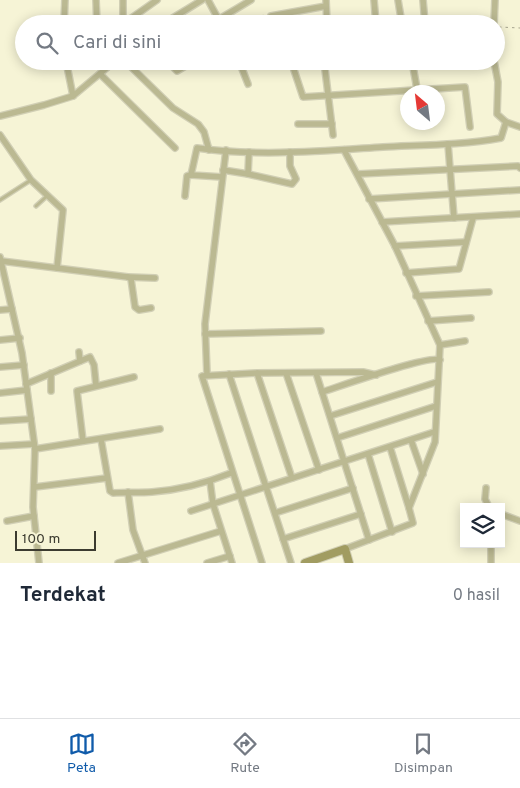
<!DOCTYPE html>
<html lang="id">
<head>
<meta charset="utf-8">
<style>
  body { margin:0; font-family:Overpass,sans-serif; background:#f6f6f7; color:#1f2937 }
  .controls { position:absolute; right:15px; bottom:15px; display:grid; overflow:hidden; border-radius:0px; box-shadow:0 2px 12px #0003 }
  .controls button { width:45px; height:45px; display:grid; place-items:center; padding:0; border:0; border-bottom:1px solid #e0e1e3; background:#fff; color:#1f2937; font:25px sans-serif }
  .compass { position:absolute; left:400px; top:85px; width:45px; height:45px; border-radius:50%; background:#fff; box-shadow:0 2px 12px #0003; rotate:332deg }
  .scale { position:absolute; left:15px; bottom:12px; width:81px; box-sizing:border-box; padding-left:5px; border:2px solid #3c3b30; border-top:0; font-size:14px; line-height:18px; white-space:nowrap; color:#3c3b30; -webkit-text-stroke:4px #f6f4d6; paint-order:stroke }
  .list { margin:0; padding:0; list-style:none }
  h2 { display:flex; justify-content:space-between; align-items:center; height:65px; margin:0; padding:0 20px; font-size:21px }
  h2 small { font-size:16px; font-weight:400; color:#747a83 }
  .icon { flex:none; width:28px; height:28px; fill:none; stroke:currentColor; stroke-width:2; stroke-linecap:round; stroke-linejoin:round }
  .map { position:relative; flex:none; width:520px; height:563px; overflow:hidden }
  .search { position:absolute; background:#fff; box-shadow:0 2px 12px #0003; left:15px; right:15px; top:15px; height:55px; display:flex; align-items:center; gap:12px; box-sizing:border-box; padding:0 18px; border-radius:28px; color:#747a83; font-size:19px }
  .sheet { height:155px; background:#fff }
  nav { display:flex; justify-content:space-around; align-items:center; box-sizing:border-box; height:70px; border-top:1px solid #e0e1e3; background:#fff; font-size:14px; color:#747a83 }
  nav a { display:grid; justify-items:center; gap:2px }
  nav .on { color:#105baa }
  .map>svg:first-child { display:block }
</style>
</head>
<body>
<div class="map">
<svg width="520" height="563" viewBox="0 0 520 563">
  <rect width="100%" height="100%" fill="#f6f4d6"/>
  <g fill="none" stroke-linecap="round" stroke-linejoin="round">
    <defs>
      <g id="lane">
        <path d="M 0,200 L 31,180"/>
        <path d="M 36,206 L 47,196"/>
      </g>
      <g id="street">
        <path d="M 96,0 L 97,24"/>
        <path d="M 208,0 L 221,24"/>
        <path d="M 326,0 L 327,24"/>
        <path d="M 374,0 L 376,24"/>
        <path d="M 398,0 L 402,24"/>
        <path d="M 423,0 L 425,24"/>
        <path d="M 271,16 L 326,6"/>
        <path d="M 64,24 L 65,0"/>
        <path d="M 123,24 L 157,0"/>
        <path d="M 123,24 L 123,0"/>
        <path d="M 163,24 L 202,0"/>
        <path d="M 211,24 L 251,0"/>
        <path d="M 255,24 L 263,19"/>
        <path d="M 494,24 L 495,0"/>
        <path d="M 66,61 L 73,96"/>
        <path d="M 125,61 L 173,108 L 198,124 L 204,132 L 209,150"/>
        <path d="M 167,61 L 177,71 L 194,61"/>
        <path d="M 239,61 L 248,84"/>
        <path d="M 291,61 L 303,97 L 465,87 L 470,127"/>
        <path d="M 324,61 L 333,135"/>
        <path d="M 412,61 L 417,89"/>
        <path d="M 494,61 L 498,82 L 497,114 L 506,122"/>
        <path d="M 67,66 L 74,61"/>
        <path d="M 100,74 L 175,148"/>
        <path d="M 0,116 L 44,105 L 73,96 L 115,61"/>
        <path d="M 298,124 L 332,124"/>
        <path d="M 0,135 L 31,180 L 63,210 L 57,268"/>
        <path d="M 448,144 L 454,218"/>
        <path d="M 344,150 L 395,246 L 440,345 L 435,442 L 409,508 L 413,523 L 345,549"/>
        <path d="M 223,170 L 248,174 L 249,152"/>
        <path d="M 248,174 L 292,184 L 296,179 L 290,166 L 290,152"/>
        <path d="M 358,174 L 518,166 L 520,168"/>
        <path d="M 222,177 L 191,175 L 197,148 C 258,157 322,151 383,147 C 422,145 463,145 501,138 L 506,122 L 520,127"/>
        <path d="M 185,196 L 187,176 L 191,175"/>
        <path d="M 369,199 L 520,190"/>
        <path d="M 382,222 L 520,214"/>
        <path d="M 395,246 L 466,242"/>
        <path d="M 0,257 L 22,353 L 35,449 L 33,507 L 39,563"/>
        <path d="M 1,261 L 128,277 L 131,279 L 135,307 L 139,310 L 151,308"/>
        <path d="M 406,273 L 459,269 L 473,218"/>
        <path d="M 128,277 L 155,278"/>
        <path d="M 416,296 L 489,292"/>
        <path d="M 0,310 L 12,309"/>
        <path d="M 428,321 L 471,318"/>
        <path d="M 205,334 L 321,331"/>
        <path d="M 0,340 L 20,338"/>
        <path d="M 440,345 L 465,341"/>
        <path d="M 79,352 L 80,361"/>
        <path d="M 0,367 L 24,365"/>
        <path d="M 51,373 L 51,391"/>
        <path d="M 257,373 L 292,478"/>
        <path d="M 286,373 L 319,470"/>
        <path d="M 316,373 L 369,540"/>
        <path d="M 207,374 L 205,324 L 226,150"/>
        <path d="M 229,374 L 291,563"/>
        <path d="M 26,384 L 90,357 L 94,365 L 96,385"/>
        <path d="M 322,392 C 338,387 431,354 440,360"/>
        <path d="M 0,393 L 27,390"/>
        <path d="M 330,416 L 437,382"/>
        <path d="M 0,421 L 31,419"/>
        <path d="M 337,438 L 436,406"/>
        <path d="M 101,439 L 110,491 L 113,493 C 126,492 139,493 152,492 C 179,490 206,483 231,473"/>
        <path d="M 411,440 L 423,474"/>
        <path d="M 83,441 L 77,391 L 134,377"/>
        <path d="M 0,446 L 34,444"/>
        <path d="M 390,447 L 409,508"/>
        <path d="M 35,449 L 160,429"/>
        <path d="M 368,454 L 392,532"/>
        <path d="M 210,481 L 213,504 L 232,563"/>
        <path d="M 35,487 L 107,478"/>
        <path d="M 486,488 L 485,499 L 489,507"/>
        <path d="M 128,492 L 133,530 L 145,563"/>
        <path d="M 191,511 L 434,432"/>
        <path d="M 275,513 L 353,488"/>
        <path d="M 501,514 L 520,521"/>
        <path d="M 7,521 L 34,516"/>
        <path d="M 283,539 L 361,514"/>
        <path d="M 491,544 L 491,563"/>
        <path d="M 118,563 L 221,531"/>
        <path d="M 207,563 L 230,556"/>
        <path d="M 262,563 L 202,376 L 257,373 L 363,372 L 376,375"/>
      </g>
      <path id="secondary" d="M 305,563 L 345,549 L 349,563"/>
    </defs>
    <use href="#lane" stroke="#d1cfb5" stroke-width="5.5"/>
    <use href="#street" stroke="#d1cfb5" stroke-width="8"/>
    <use href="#secondary" stroke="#d1cfb5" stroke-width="10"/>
    <path stroke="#a6a48e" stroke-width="1" stroke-dasharray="2.5 4" stroke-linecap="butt" d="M 499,27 L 520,28"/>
    <use href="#lane" stroke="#bbb992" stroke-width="3"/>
    <use href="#street" stroke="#bbb992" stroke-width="5.5"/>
    <use href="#secondary" stroke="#a19c61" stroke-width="8"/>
  </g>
</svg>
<div class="controls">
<button><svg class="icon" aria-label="layers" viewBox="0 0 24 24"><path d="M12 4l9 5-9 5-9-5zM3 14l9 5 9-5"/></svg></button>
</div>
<svg class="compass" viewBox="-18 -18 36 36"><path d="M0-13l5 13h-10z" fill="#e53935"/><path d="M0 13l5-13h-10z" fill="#747a83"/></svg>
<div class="scale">100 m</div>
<div class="search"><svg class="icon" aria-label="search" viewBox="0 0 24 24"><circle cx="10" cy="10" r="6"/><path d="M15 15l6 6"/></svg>Cari di sini</div>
</div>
<section class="sheet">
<h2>Terdekat<small>0 hasil</small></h2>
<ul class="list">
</ul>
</section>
<nav>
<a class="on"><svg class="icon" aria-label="map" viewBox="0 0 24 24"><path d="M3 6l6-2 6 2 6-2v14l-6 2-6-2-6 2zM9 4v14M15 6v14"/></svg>Peta</a>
<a><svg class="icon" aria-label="directions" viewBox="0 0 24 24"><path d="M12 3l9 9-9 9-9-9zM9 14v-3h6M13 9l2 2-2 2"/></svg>Rute</a>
<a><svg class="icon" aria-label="saved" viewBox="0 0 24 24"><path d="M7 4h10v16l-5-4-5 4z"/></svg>Disimpan</a>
</nav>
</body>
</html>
